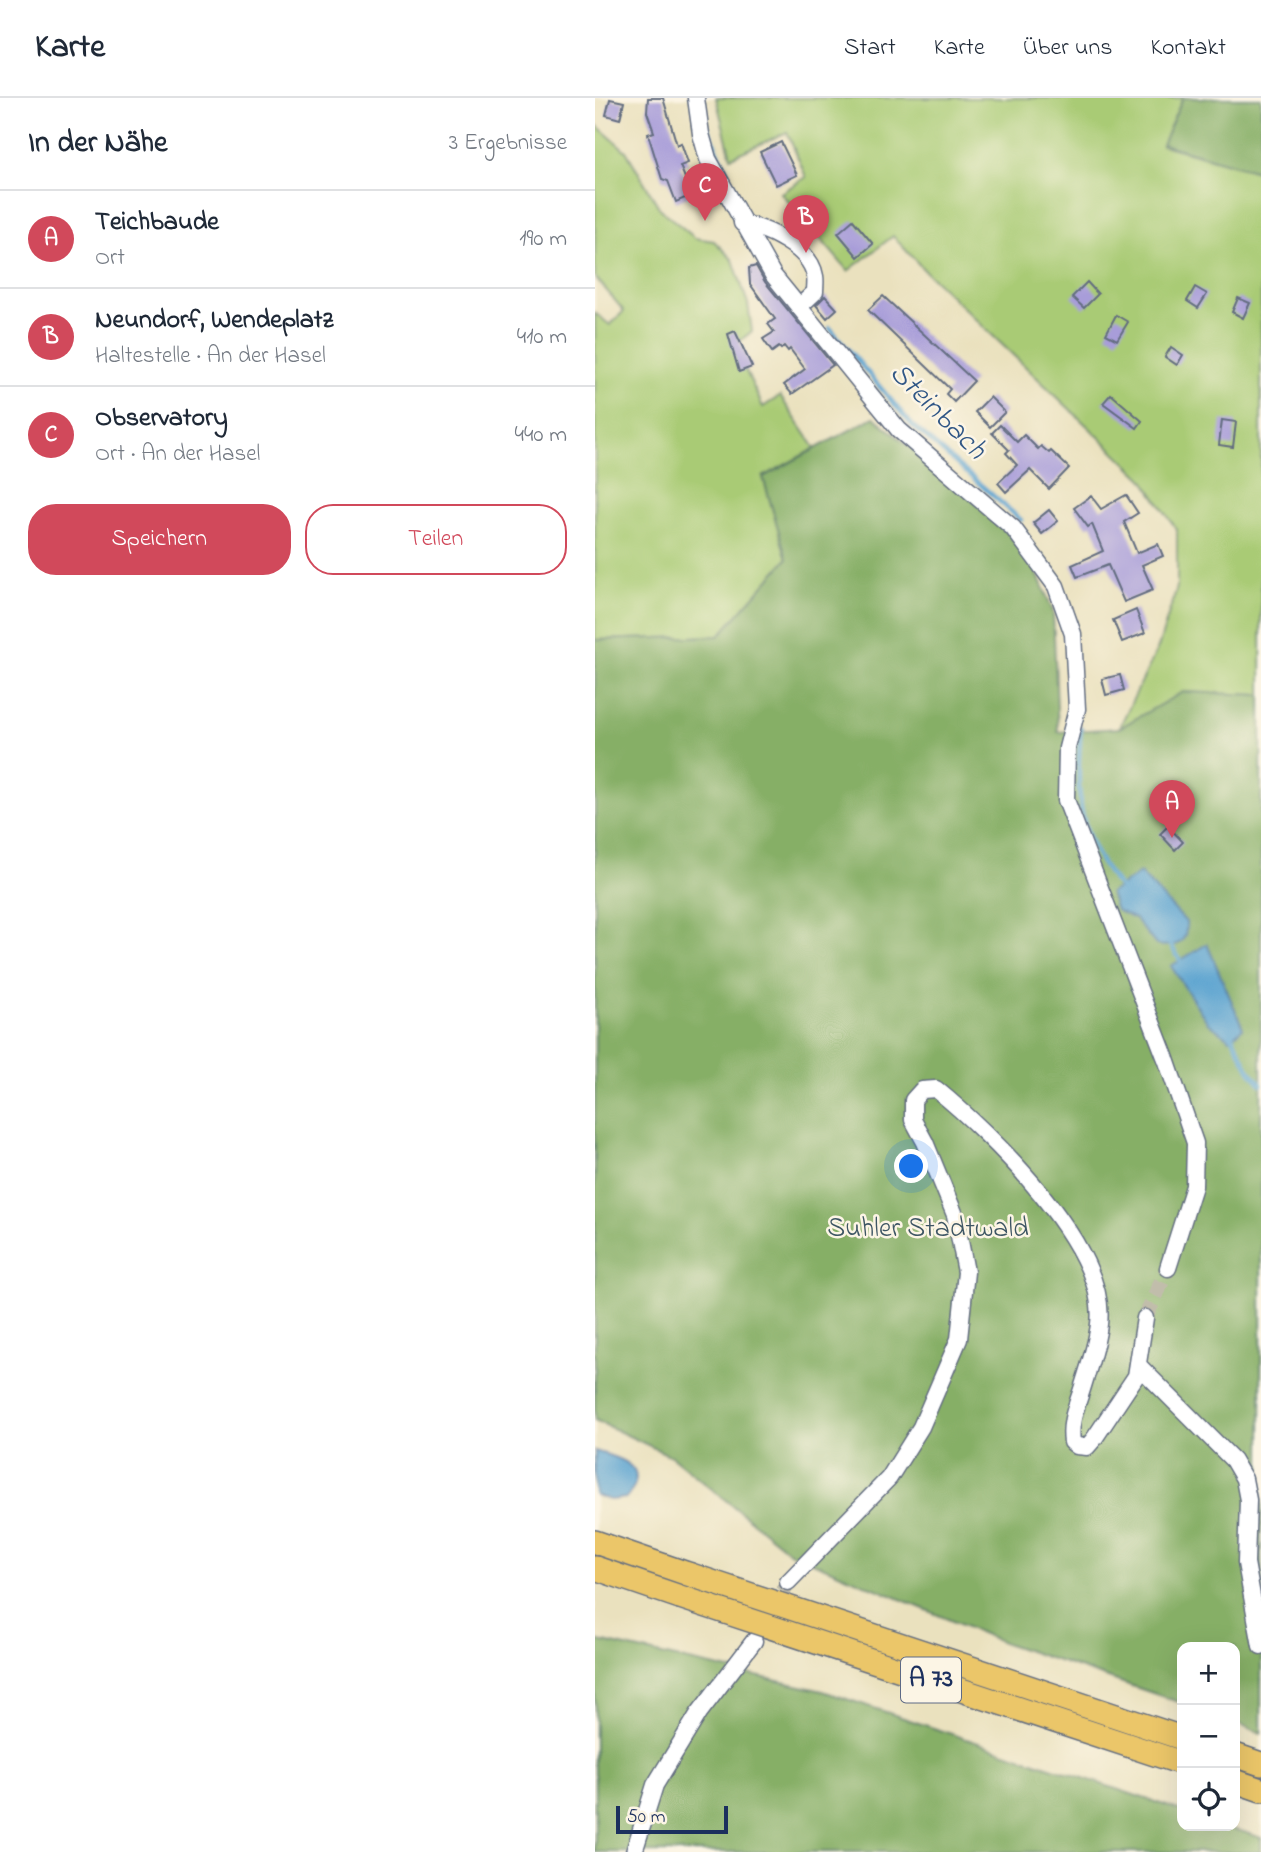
<!DOCTYPE html>
<html lang="de">
<head>
<meta charset="utf-8">
<style>
  body { margin:0; font-family:"Indie Flower",sans-serif; background:#f2f2f3; color:#1f2937 }
  .controls { position:absolute; right:21px; bottom:21px; display:grid; overflow:hidden; border-radius:14px; box-shadow:0 7px 28px #0002 }
  .controls button { width:63px; height:63px; display:grid; place-items:center; padding:0; border:0; border-bottom:2px solid #e0e1e3; background:#fff; color:#1f2937; font:35px sans-serif }
  .scale { position:absolute; left:21px; bottom:18px; width:112px; box-sizing:border-box; padding-left:7px; border:4px solid #1b2f5e; border-top:0; font-size:19px; line-height:24px; white-space:nowrap; color:#1b2f5e; -webkit-text-stroke:5px #fcf5e5; paint-order:stroke }
  .you { position:absolute; left:317px; top:1069px; width:24px; height:24px; margin:-18px; border:5px solid #fff; border-radius:50%; background:#1a73e8; box-shadow:0 0 0 10px #1a73e833 }
  .badge { display:grid; place-items:center; width:46px; height:46px; border-radius:50%; background:#d1495b; color:#fff; font-size:23px; font-weight:700 }
  .pin { position:absolute; translate:-50% -58px; filter:drop-shadow(0 2px 4px #0008) }
  .pin::after { content:''; position:absolute; top:37px; width:24px; height:21px; background:inherit; clip-path:polygon(0 0,100% 0,50% 100%) }
  .list { margin:0; padding:0; list-style:none }
  h2 { display:flex; justify-content:space-between; align-items:center; height:91px; margin:0; padding:0 28px; font-size:30px }
  h2 small { font-size:23px; font-weight:400; color:#747a83 }
  .list li { display:grid; grid-template-columns:46px 1fr auto; gap:21px; align-items:center; box-sizing:border-box; height:98px; padding:0 28px; border-top:2px solid #e0e1e3 }
  .list b { display:block; font-size:26px; white-space:nowrap }
  .list p { margin:0; font-size:23px; white-space:nowrap; color:#747a83 }
  .list em { font-size:23px; font-style:normal; color:#747a83 }
  .actions { display:flex; gap:14px; padding:21px 28px }
  .actions a { flex:1; padding:16px 0; border:2px solid #d1495b; border-radius:28px; text-align:center; font-size:24px; color:#d1495b }
  .actions .main { background:#d1495b; color:#fff }
  .icon { flex:none; width:38px; height:38px; fill:none; stroke:currentColor; stroke-width:2; stroke-linecap:round; stroke-linejoin:round }
  .map { position:relative; flex:none; width:666px; height:1754px; overflow:hidden }
  header { display:flex; align-items:center; gap:42px; box-sizing:border-box; height:98px; padding:0 35px; background:#fff; border-bottom:2px solid #e0e1e3 }
  header strong { font-size:33px }
  nav { display:flex; gap:38px; margin-inline-start:auto; font-size:24px }
  main { display:flex }
  aside { flex:1; background:#fff }
  .map>svg:first-child { display:block }
</style>
</head>
<body>
<header>
<strong>Karte</strong>
<nav><a>Start</a><a>Karte</a><a>Über uns</a><a>Kontakt</a></nav>
</header>
<main>
<aside>
<h2>In der Nähe<small>3 Ergebnisse</small></h2>
<ul class="list">
<li><span class="badge">A</span><div><b>Teichbaude</b><p>Ort</p></div><em>190 m</em></li>
<li><span class="badge">B</span><div><b>Neundorf, Wendeplatz</b><p>Haltestelle · An der Hasel</p></div><em>410 m</em></li>
<li><span class="badge">C</span><div><b>Observatory</b><p>Ort · An der Hasel</p></div><em>440 m</em></li>
</ul>
<div class="actions"><a class="main">Speichern</a><a>Teilen</a></div>
</aside>
<div class="map">
<svg width="666" height="1754" viewBox="0 0 666 1754">
  <rect width="100%" height="100%" fill="#fcf5e5"/>
  <filter id="ink" filterUnits="userSpaceOnUse"><feTurbulence type="fractalNoise" baseFrequency=".0143" numOctaves="2"/><feDisplacementMap in="SourceGraphic" scale="14" xChannelSelector="R" yChannelSelector="G"/><feConvolveMatrix kernelMatrix="1 2 1 2 8 2 1 2 1" color-interpolation-filters="sRGB"/></filter>
  <filter id="wash" filterUnits="userSpaceOnUse"><feTurbulence type="fractalNoise" baseFrequency=".00686" numOctaves="4" result="noise"/><feDisplacementMap in="SourceGraphic" scale="28" xChannelSelector="R" yChannelSelector="G"/><feGaussianBlur stdDeviation="1.57" result="paint"/><feColorMatrix in="noise" values="0 0 0 0 0 0 0 0 0 0 0 0 0 0 0 0 0 1.4 0 .05"/><feComposite in="paint" operator="in"/></filter>
  <g filter="url(#wash)">
    <rect width="100%" height="100%" fill="#eae1be"/>
    <g fill="#a9cb74" stroke="#627d69" stroke-width="2">
      <path d="M 121,0 L 588,0 L 567,47 L 666,74 L 666,597 L 588,594 L 524,630 L 563,550 L 582,489 L 582,432 L 548,381 L 331,174 L 298,138 L 253,173 L 186,95 L 211,79 L 192,34 L 136,59 Z"/>
      <path d="M 0,26 L 31,53 L 65,111 L 100,140 L 119,143 L 138,162 L 153,206 L 157,233 L 139,248 L 168,309 L 185,298 L 220,350 L 168,379 L 192,461 L 124,538 L 0,542 L 0,215 L 15,227 L 29,213 L 0,179 Z"/>
    </g>
    <g fill="#86af66" stroke="#506f62" stroke-width="2">
      <path d="M 588,0 L 666,0 L 666,74 L 567,46 Z"/>
      <path d="M 279,319 L 403,423 L 440,470 L 458,513 L 463,634 L 524,630 L 588,594 L 666,597 L 666,1635 L 640,1624 L 640,1549 L 587,1549 L 587,1605 L 407,1544 L 196,1455 L 76,1358 L 0,1322 L 0,542 L 124,538 L 192,461 L 168,379 Z"/>
      <path d="M 0,1542 L 228,1593 L 587,1713 L 587,1728 C 617,1728 638,1728 666,1740 L 666,1754 L 0,1754 Z"/>
    </g>
    <g fill="#59a2d0" stroke="#3a6897" stroke-width="2">
      <path d="M 545,775 L 591,824 C 593,846 581,850 561,847 L 540,821 L 521,812 L 515,795 Z"/>
      <path d="M 612,846 L 648,930 L 635,941 L 613,925 L 576,868 Z"/>
      <path d="M 0,1353 C 24,1360 58,1369 31,1400 L 15,1402 L 0,1397 Z"/>
    </g>
    <g fill="none" stroke-linecap="round" stroke-linejoin="round">
      <g stroke="#59a2d0" stroke-width="4.5">
        <path d="M 112,28 L 140,94"/>
        <path d="M 235,230 L 317,327 L 426,422"/>
        <path d="M 486,630 C 480,695 482,741 527,792"/>
        <path d="M 575,846 L 587,865"/>
        <path d="M 636,936 L 655,973 L 666,986"/>
      </g>
    </g>
    <g id="blocks">
      <g fill="#a89dd9">
        <path d="M 53,0 L 68,0 L 82,47 L 86,45 L 93,65 L 85,68 L 97,97 L 81,104 L 73,83 L 67,81 L 53,36 L 59,34 L 52,14 Z"/>
        <path d="M 15,1 L 29,4 L 25,21 L 11,17 Z"/>
        <path d="M 186,44 L 202,77 L 181,87 L 165,54 Z"/>
        <path d="M 258,122 L 278,146 L 263,159 L 243,135 Z"/>
        <path d="M 161,168 L 170,184 L 238,267 L 197,296 L 189,287 L 210,271 L 195,251 L 193,253 L 189,248 L 186,251 L 184,249 L 177,254 L 168,241 L 179,234 L 173,226 L 180,221 L 155,186 L 154,170 Z"/>
        <path d="M 492,184 L 503,196 L 489,210 L 477,199 Z"/>
        <path d="M 600,189 L 612,196 L 603,210 L 592,203 Z"/>
        <path d="M 230,198 L 242,211 L 232,220 L 221,207 Z"/>
        <path d="M 288,198 L 379,283 L 359,304 L 351,296 L 355,291 L 273,212 Z"/>
        <path d="M 643,200 L 655,205 L 648,220 L 637,214 Z"/>
        <path d="M 521,217 L 533,224 L 522,242 L 511,236 Z"/>
        <path d="M 140,233 L 157,269 L 144,274 L 133,236 Z"/>
        <path d="M 576,249 L 588,257 L 582,267 L 570,259 Z"/>
        <path d="M 516,296 L 547,323 L 542,330 L 508,305 Z"/>
        <path d="M 395,299 L 410,314 L 395,329 L 380,314 Z"/>
        <path d="M 627,322 L 641,324 L 638,349 L 624,347 Z"/>
        <path d="M 405,327 L 422,344 L 429,337 L 443,351 L 446,348 L 454,355 L 456,353 L 474,370 L 454,391 L 435,372 L 411,394 L 403,385 L 422,367 L 411,355 L 414,352 L 397,335 Z"/>
        <path d="M 531,397 L 543,415 L 529,424 L 542,455 L 563,446 L 568,458 L 547,467 L 558,492 L 529,504 L 513,467 L 482,479 L 477,467 L 508,453 L 497,426 L 493,429 L 479,410 L 496,398 L 506,411 Z"/>
        <path d="M 454,412 L 463,423 L 447,436 L 438,425 Z"/>
        <path d="M 541,512 L 550,535 L 527,544 L 518,522 Z"/>
        <path d="M 525,577 L 529,592 L 511,597 L 507,581 Z"/>
        <path d="M 573,728 L 588,744 L 580,752 L 565,736 Z"/>
      </g>
    </g>
  </g>
  <g filter="url(#ink)">
    <use href="#blocks" fill-opacity="0" stroke="#636d80" stroke-width="2"/>
    <g fill="none" stroke-linecap="round" stroke-linejoin="round">
      <g stroke="#c1bdab" stroke-width="16" stroke-dasharray="16 8" stroke-linecap="butt">
        <path d="M 550,1220 L 573,1170"/>
        <path d="M 164,1535 L 193,1484"/>
      </g>
      <defs>
        <g id="minor">
          <path d="M 101,0 L 106,36 L 113,61 L 178,177 L 304,332 L 418,430 L 461,488 L 478,536 L 482,611 L 472,650 L 471,702 L 571,961 L 600,1045 L 599,1088 L 573,1170"/>
          <path d="M 147,125 C 172,131 215,149 220,178 C 221,183 220,189 220,194 L 204,209"/>
          <path d="M 543,1267 L 638,1362 L 649,1381 L 653,1402 L 651,1465 L 666,1548"/>
          <path d="M 193,1484 L 294,1380 L 326,1329 L 364,1241 L 371,1174 L 360,1117 L 330,1044 L 318,1022 L 318,1002 L 327,992 L 341,991 C 395,1035 514,1150 504,1226 C 502,1246 494,1268 488,1288 C 482,1308 474,1323 477,1344 L 482,1348 L 492,1349 L 499,1341 L 541,1278 L 550,1220"/>
          <path d="M 39,1754 L 60,1687 L 104,1615 L 159,1543"/>
        </g>
        <g id="highway">
          <path d="M 0,1444 L 93,1476"/>
          <path d="M 0,1470 L 85,1499"/>
          <path d="M 640,1657 L 666,1666"/>
          <path d="M 640,1683 L 666,1692"/>
        </g>
      </defs>
      <use href="#minor" stroke="#636d80" stroke-width="19"/>
      <use href="#highway" stroke="#636d80" stroke-width="26"/>
      <use href="#minor" stroke="#fff" stroke-width="16"/>
      <use href="#highway" stroke="#ebc669" stroke-width="23"/>
      <defs>
        <g id="highway-bridge">
          <path d="M 93,1476 L 587,1640"/>
          <path d="M 85,1499 L 587,1665"/>
        </g>
      </defs>
      <use href="#highway-bridge" stroke="#636d80" stroke-width="26" stroke-linecap="butt"/>
      <use href="#highway-bridge" stroke="#ebc669" stroke-width="23"/>
    </g>
  </g>
  <g text-anchor="middle" dominant-baseline="central" stroke-width="5" stroke-linejoin="round" paint-order="stroke">
    <rect fill="#fcf5e5" stroke="#5e6a86" stroke-width="2" x="306" y="1559.5" width="60" height="45" rx="5"/>
    <g font-size="26" font-weight="bold" fill="#1b2f5e">
      <text x="336" y="1582">A 73</text>
    </g>
    <g font-size="28" fill="#3e5664" stroke="#fcf5e5">
      <text x="333" y="1131">Suhler Stadtwald</text>
    </g>
    <g font-size="30" font-style="italic" fill="#315786" stroke="#fcf5e5">
      <text transform="translate(342 314) rotate(45)">Steinbach</text>
    </g>
  </g>
</svg>
<div class="controls">
<button>+</button>
<button>−</button>
<button><svg class="icon" aria-label="locate" viewBox="0 0 24 24"><circle cx="12" cy="12" r="6"/><path d="M12 2v4M12 18v4M2 12h4M18 12h4"/></svg></button>
</div>
<div class="scale">50 m</div>
<div class="you"></div>
<div class="pin badge" style="left:577px;top:740px">A</div>
<div class="pin badge" style="left:211px;top:155px">B</div>
<div class="pin badge" style="left:110px;top:123px">C</div>
</div>
</main>
</body>
</html>
